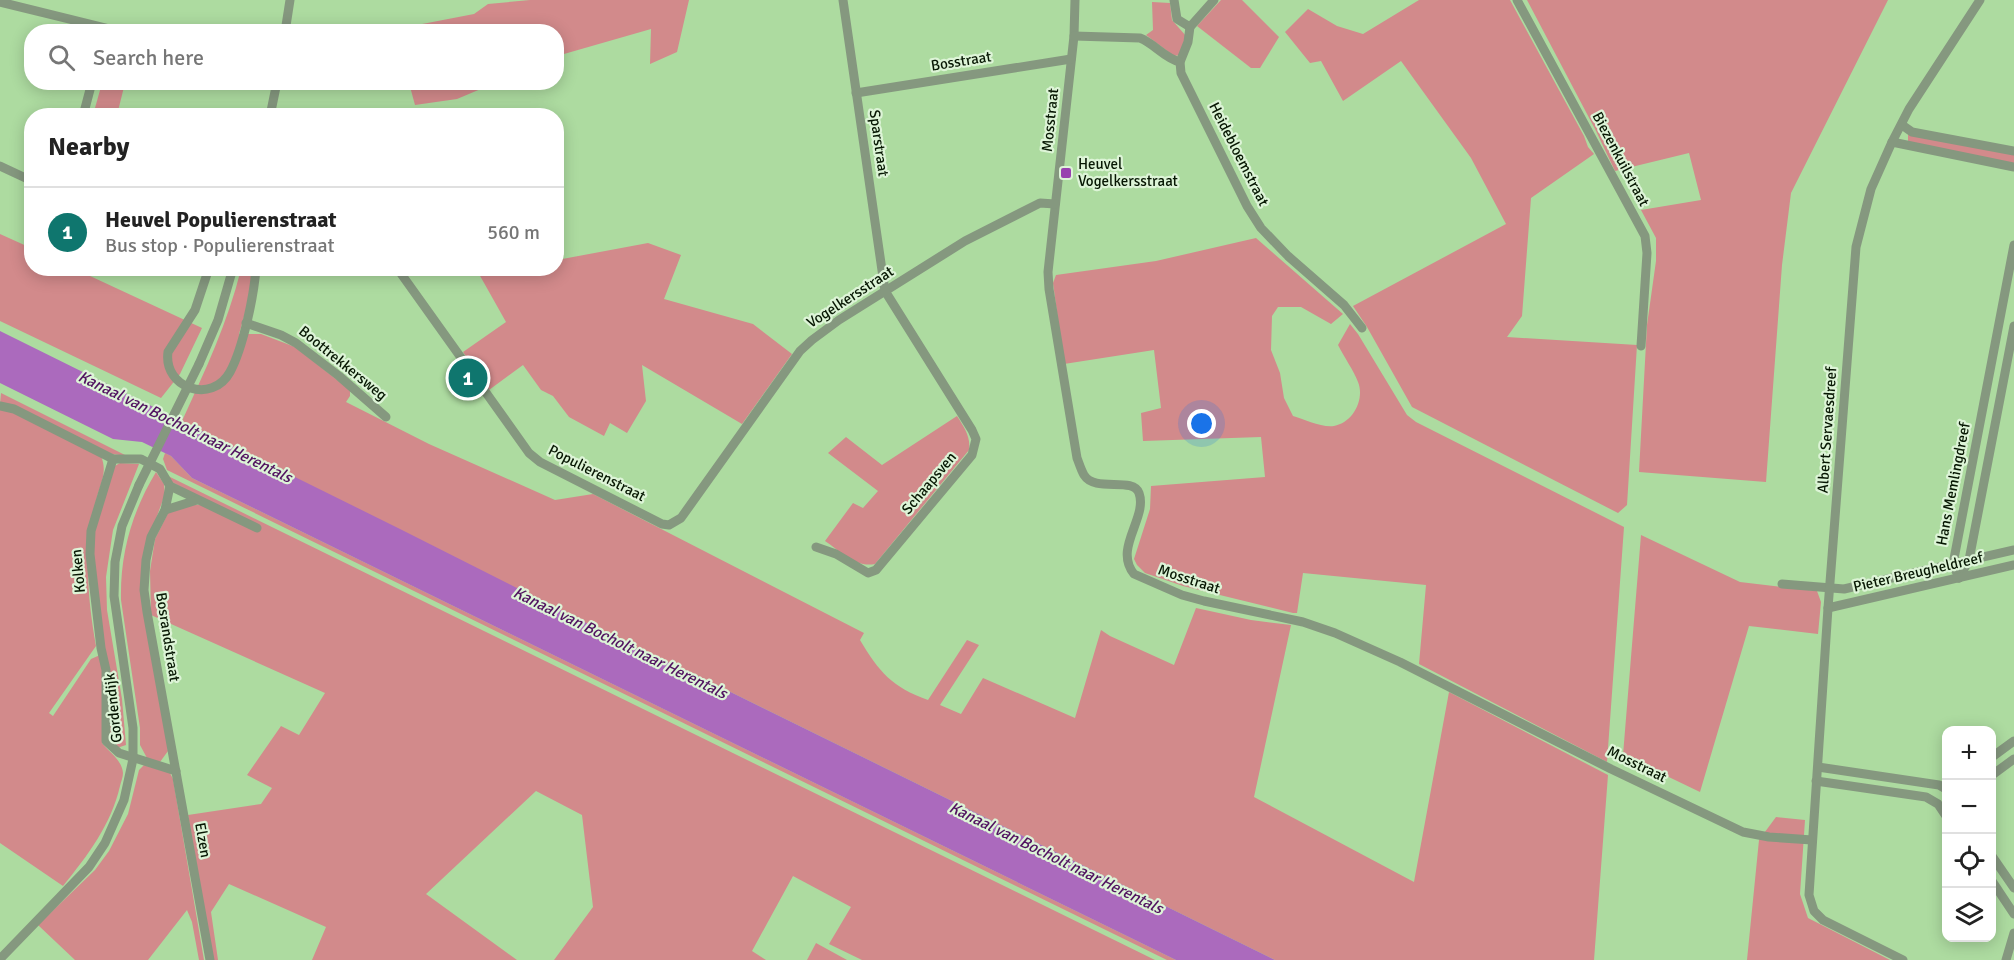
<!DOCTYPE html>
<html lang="en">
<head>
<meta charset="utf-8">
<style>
  body { margin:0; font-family:Signika,sans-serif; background:#f2f2f2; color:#222 }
  .controls { position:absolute; right:18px; bottom:18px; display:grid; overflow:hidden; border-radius:12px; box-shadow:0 3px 15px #0003 }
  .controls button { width:54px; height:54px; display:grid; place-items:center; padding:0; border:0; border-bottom:2px solid #e0e0e0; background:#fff; color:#222; font:30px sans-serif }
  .you { position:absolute; left:1202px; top:424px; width:21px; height:21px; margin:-15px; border:4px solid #fff; border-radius:50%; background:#1a73e8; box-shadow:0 0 0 9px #1a73e833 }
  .badge { display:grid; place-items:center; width:39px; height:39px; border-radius:50%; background:#0f766e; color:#fff; font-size:20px; font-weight:700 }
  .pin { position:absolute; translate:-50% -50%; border:3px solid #fff; box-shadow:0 2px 6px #0006 }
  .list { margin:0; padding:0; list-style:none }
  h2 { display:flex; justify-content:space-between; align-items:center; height:78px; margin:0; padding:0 24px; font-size:26px }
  h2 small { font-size:20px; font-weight:400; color:#767676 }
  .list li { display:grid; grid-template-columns:39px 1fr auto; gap:18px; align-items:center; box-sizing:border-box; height:90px; padding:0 24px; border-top:2px solid #e0e0e0 }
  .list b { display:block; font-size:22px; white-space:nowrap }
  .list p { margin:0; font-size:20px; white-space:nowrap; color:#767676 }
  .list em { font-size:20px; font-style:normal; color:#767676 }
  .icon { flex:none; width:33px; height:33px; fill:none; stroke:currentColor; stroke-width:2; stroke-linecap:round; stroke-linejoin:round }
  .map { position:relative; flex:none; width:2014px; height:960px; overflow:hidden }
  .search { position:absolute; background:#fff; box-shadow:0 3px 15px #0003; left:24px; top:24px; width:540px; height:66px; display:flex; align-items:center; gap:15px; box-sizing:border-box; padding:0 21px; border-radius:24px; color:#767676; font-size:22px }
  .panel { position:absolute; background:#fff; box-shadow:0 3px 15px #0003; left:24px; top:108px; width:540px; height:168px; border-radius:24px }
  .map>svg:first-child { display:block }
</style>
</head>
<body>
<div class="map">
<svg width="2014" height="960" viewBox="0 0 2014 960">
  <rect width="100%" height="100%" fill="#addba0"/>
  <g fill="#d28a8b">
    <path d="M 530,0 L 689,0 L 677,52 L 650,64 L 651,29 L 557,56 L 556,32 L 386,31 L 474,14 L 488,4 Z"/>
    <path d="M 1221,0 L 1242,0 L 1279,37 L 1260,68 L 1251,68 L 1197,26 Z"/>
    <path d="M 1419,0 L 1510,0 L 1584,136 L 1588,147 L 1594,154 L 1531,198 L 1522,316 L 1507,337 L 1637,345 L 1627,505 L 1618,513 L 1412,407 L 1367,327 L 1353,306 L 1506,224 L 1471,158 L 1401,61 L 1343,101 L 1321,61 L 1310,63 L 1285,32 L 1308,9 L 1337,26 L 1363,34 Z"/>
    <path d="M 1527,0 L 1888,0 L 1791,193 L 1782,265 L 1766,482 L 1639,472 L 1647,325 L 1656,261 L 1656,238 L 1641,210 L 1701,200 L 1689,153 L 1615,171 L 1596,131 Z"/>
    <path d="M 1152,2 L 1170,3 L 1172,20 L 1186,36 L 1180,55 L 1174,56 L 1146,35 L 1153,30 Z"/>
    <path d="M 102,83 L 125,83 L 117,115 L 93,115 Z"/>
    <path d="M 409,83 L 409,82 L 495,83 L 457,99 L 415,105 Z"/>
    <path d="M 1908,134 L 2014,154 L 2014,164 L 1908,142 Z"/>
    <path d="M 0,234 L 31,248 L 32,268 L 75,269 L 202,328 L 180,374 L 161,398 L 0,321 Z"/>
    <path d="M 1256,238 L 1343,314 L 1331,324 L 1301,307 L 1278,307 L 1272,316 L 1271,350 L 1280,373 L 1284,398 L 1293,416 C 1304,419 1322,428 1334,426 C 1353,423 1365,399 1358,382 C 1354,371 1344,357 1338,345 L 1350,324 L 1358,334 L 1407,415 L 1416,422 L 1624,527 L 1607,762 L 1419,664 L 1426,585 L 1303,573 L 1297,613 L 1293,613 L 1183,586 L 1145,573 L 1137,565 L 1134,559 L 1150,509 L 1151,486 L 1265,477 L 1261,437 L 1143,441 L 1141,413 L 1161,408 L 1154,350 L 1064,364 L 1053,283 L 1056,275 L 1156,261 Z"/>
    <path d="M 648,243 L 681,255 L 664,299 L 753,324 L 792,354 L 742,424 L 642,365 L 646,401 L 627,433 L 610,423 L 604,436 L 569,417 L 553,396 L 541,390 L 523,365 L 489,390 L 463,352 L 506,322 L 479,274 L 507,269 L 556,268 L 557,260 Z"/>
    <path d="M 241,269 L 253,269 L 250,296 L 239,334 L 261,334 L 295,347 L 350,390 L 350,396 L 346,402 L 429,444 L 555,500 L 593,494 L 864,633 L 860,640 C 879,672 892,687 928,700 L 967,640 L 979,645 L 940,705 L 961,714 L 983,678 L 1075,718 L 1101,630 L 1110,636 L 1174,665 L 1196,608 L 1251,620 L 1291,625 L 1254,797 L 1414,882 L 1449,692 L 1608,775 L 1594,960 L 1275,960 L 688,671 L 656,658 L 651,653 L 646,654 L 182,421 C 205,371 228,322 241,269 Z"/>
    <path d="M 1,393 L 127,456 L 112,454 L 0,404 Z"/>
    <path d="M 0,408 L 14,412 L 101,456 C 108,473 100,484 96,501 C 84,551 87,596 96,646 L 49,713 L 53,716 L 91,659 L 100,655 L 103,670 L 102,743 C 109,752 122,760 123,773 C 123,777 121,782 120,786 C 111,825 88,855 63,886 L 0,843 Z"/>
    <path d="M 957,416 C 964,427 971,437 969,450 L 875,564 C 856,568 840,551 825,541 L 853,503 L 863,508 L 878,491 L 828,453 L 846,437 L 882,465 Z"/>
    <path d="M 165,453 L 171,456 L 192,478 L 1176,960 L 1167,960 L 167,470 L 163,459 Z"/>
    <path d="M 120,463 L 139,464 L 113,530 L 106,577 L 107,610 L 122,699 L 126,745 L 117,748 L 108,742 L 94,583 L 93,532 L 113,467 Z"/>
    <path d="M 156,472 L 164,484 L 165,494 L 143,555 L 168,751 L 160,762 L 147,758 L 140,745 L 140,728 L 121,600 C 120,553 132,512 156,472 Z"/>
    <path d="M 168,476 L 1155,960 L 862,960 L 829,944 L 851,907 L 793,876 L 752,951 L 766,960 L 554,960 L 593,907 L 582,815 L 536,791 L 426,894 L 517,960 L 312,960 L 326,927 L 229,884 L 211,912 L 218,960 L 213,960 L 188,815 L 261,804 L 272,788 L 247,775 L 281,726 L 299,735 L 325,693 L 151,615 L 150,571 L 155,539 L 168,513 L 185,505 L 201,505 L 204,499 L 172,482 Z"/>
    <path d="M 1641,535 L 1740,582 L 1817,591 L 1821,602 L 1818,634 L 1749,626 L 1700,792 L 1623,755 Z"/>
    <path d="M 144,765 L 170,773 L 173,779 L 204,960 L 199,960 L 192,922 L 187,910 L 148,960 L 75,960 L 38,925 L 95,870 L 109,851 L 128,814 L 139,770 Z"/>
    <path d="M 1776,817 L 1805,820 L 1800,894 L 1808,918 L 1890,960 L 1747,960 L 1759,840 Z"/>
    <path d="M 816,943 L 847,960 L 807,960 Z"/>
  </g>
  <path fill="#ab6abd" d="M 0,331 L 400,529 L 646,653 L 645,658 L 654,662 L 656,657 L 688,671 L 1275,960 L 1176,960 L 192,478 L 171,456 L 142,442 L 113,439 L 0,383 Z"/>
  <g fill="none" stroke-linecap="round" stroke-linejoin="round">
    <g stroke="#85987f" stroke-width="9">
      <path d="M 1075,0 L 1074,36 L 1048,272 L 1049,289 L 1077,458 C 1079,463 1081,470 1084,475 C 1095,493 1133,476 1139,493 C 1148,518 1113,548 1134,574 L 1182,595 L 1204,601 L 1303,622 L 1335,633 L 1400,662 L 1611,769 L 1743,832 L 1769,837 L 1812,840"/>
      <path d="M 1174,0 L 1177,19 L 1190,27"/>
      <path d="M 1214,0 L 1190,27 L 1188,42 L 1180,62 L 1181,73 L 1247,206 L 1261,228 L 1288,256 L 1344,305 L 1362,328"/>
      <path d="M 1517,0 L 1645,236 L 1647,253 L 1641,346"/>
      <path d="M 0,2 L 122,32"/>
      <path d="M 285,32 L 290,0"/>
      <path d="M 1074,36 L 1140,38 C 1155,44 1164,58 1180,62"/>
      <path d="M 856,93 L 1071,59"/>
      <path d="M 83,116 L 92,82"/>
      <path d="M 270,116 L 277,82"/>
      <path d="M 1902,125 L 1912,132 L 2014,151"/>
      <path d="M 1892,142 L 2014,167"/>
      <path d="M 0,166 L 32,181"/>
      <path d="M 209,268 L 195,310 L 168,352 C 163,388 212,405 230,372 C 243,348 254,296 256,268"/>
      <path d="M 397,268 L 529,453 L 540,462 L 662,524 L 669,525 L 681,518 L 800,351 L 812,340 L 839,320 L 965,241 L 1040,203 L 1055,204"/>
      <path d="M 246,323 L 281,335 L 296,343 L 339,376 L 386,417"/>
      <path d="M 199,364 L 218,320 L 233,268"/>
      <path d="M 0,406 L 14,409 L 113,459 L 141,459 L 160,469 L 170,486 L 257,528"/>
      <path d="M 113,459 L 91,531 L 90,554 L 101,648 L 106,670 L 106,741 L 119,753 L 176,771"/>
      <path d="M 170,486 L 165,510 L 151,537 L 146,560 L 144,590 L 147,612 L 210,960"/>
      <path d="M 165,510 L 197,500"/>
      <path d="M 816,547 L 836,554 L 868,573 L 876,570 L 972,455 L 976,439 L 972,430 L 885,291 L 843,0"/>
      <path d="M 1959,578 L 1953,564 L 2014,245"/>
      <path d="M 1959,578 L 1969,560 L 2014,326"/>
      <path d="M 1782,584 L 1844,589 L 2014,550"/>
      <path d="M 1828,608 L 2014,565"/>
      <path d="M 1992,757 L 2014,741"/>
      <path d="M 1818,767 L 1939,785 L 1946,789"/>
      <path d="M 1992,775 L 2014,759"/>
      <path d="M 1816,781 L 1926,797 L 1938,804 L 1946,816"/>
      <path d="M 1992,856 L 2014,888"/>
      <path d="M 1992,881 L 2014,914"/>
      <path d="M 0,959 L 89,867 L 105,843 L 124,800 L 133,759 L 133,728 L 114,596 L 115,562 L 122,526 L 139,485"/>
      <path d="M 1903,960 L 1823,920 L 1814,911 L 1809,895 L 1828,608 L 1856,247 L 1871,189 L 1892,142 L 1909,109 L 1980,0"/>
      <path d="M 2006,960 L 2014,933"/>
    </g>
    <path stroke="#85987f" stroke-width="9" d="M 139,485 L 199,364"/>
  </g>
  <rect fill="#9842af" stroke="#ddf4d7" stroke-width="2" x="1060" y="167" width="12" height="12" rx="3"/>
  <g text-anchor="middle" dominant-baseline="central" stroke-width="4.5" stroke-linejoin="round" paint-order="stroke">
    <g font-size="15" fill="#071703" stroke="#ddf4d7">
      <text transform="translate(961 61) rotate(-9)">Bosstraat</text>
      <text transform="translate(1050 120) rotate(-84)">Mosstraat</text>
      <text transform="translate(879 143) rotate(82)">Sparstraat</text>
      <text transform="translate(1239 154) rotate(63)">Heidebloemstraat</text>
      <text transform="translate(1621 159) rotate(62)">Biezenkuilstraat</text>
      <text transform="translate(850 297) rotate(-33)">Vogelkersstraat</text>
      <text transform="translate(343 363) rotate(39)">Boottrekkersweg</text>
      <text transform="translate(1827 430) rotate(-86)">Albert Servaesdreef</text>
      <text transform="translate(597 473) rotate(27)">Populierenstraat</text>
      <text transform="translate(929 483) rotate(-50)">Schaapsven</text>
      <text transform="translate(1953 484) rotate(-79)">Hans Memlingdreef</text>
      <text transform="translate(78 571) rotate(-95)">Kolken</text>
      <text transform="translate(1918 572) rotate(-13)">Pieter Breugheldreef</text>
      <text transform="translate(1189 579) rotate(18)">Mosstraat</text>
      <text transform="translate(168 637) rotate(81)">Bosrandstraat</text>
      <text transform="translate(113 708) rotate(-96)">Gordendijk</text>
      <text transform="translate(1637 764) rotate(26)">Mosstraat</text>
      <text transform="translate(203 840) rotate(80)">Elzen</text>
    </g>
    <g font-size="15" fill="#071703" stroke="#ddf4d7" text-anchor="start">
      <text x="1078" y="164">Heuvel<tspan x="1078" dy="17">Vogelkersstraat</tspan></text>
    </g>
    <g font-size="16" font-style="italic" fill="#511360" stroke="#ddf4d7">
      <text transform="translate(185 427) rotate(26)">Kanaal van Bocholt naar Herentals</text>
      <text transform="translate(620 643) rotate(26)">Kanaal van Bocholt naar Herentals</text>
      <text transform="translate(1056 858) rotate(26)">Kanaal van Bocholt naar Herentals</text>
    </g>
  </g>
</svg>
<div class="controls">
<button>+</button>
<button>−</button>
<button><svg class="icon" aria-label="locate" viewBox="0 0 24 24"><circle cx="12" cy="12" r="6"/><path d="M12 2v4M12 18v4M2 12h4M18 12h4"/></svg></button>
<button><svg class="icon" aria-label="layers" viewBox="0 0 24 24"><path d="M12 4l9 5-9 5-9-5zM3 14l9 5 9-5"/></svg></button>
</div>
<div class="you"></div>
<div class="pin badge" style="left:468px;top:378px">1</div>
<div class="search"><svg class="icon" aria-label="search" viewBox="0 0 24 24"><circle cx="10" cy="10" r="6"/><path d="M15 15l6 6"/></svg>Search here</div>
<section class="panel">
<h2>Nearby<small></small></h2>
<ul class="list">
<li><span class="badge">1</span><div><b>Heuvel Populierenstraat</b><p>Bus stop · Populierenstraat</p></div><em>560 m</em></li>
</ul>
</section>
</div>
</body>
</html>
